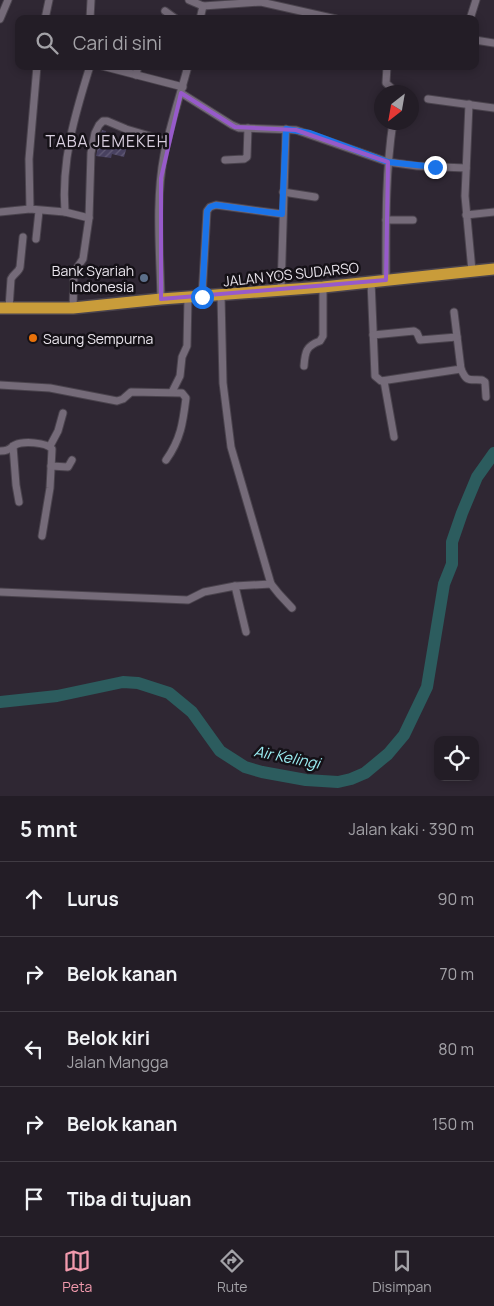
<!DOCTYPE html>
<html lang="id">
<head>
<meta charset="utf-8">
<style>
  body { margin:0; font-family:Manrope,sans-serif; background:#2f2a32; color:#f1f3f6 }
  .controls { position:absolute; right:15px; bottom:15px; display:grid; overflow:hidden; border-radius:10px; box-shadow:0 2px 8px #0003 }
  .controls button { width:45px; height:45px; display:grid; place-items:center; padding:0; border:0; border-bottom:1px solid #403b43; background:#231d26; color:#f1f3f6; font:25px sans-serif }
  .compass { position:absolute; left:374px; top:85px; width:45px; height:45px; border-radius:50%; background:#231d26; box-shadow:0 2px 8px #0003; rotate:211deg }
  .stop { position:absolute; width:15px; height:15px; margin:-11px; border:4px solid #1a73e8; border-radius:50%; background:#fff }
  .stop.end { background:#1a73e8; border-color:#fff; box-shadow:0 1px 5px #0008 }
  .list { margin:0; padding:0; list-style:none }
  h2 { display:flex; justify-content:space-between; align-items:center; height:65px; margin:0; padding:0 20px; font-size:21px }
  h2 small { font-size:16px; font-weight:400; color:#a3a2a7 }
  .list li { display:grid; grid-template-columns:32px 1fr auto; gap:15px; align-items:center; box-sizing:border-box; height:75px; padding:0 20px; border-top:1px solid #403b43 }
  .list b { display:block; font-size:19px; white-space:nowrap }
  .list p { margin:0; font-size:16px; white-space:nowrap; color:#a3a2a7 }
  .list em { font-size:16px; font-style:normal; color:#a3a2a7 }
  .icon { flex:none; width:28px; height:28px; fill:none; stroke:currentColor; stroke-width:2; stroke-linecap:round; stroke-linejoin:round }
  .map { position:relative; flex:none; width:494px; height:796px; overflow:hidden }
  .search { position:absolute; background:#231d26; box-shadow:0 2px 8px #0003; left:15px; right:15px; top:15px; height:55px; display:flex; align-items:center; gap:12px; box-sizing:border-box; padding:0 18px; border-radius:10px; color:#a3a2a7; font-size:19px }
  .sheet { height:440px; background:#231d26 }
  nav { display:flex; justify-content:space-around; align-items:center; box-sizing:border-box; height:70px; border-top:1px solid #403b43; background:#231d26; font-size:14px; color:#a3a2a7 }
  nav a { display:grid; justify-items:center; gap:2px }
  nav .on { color:#f29aad }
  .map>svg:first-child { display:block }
</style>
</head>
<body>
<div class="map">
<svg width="494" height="796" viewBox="0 0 494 796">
  <defs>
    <pattern id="building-hatch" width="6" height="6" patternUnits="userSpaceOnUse" patternTransform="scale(1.25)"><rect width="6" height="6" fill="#484160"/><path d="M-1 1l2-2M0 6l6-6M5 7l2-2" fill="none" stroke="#635c77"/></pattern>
  </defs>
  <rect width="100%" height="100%" fill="#2f2733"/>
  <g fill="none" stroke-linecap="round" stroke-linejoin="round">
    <path stroke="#2c5c5e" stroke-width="12" d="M 0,702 L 57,696 L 123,682 L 138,683 L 169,693 L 192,712 L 220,751 L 245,767 L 262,772 L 306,780 L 338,782 L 351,779 L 365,773 L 388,754 L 404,735 L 427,687 L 444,584 L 452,564 L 452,542 L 462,513 L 477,477 L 494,453"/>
  </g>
  <path fill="url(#building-hatch)" d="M 102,130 L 106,131 L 105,136 L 120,139 L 120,137 L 129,139 L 124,157 L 112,154 L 111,158 L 96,156 Z"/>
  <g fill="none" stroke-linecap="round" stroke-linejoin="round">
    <defs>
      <g id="minor">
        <path d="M 189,0 L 203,6 L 261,2 L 336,19"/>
        <path d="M 165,11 L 176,19"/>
        <path d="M 0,19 L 8,0"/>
        <path d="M 45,19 L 49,0"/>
        <path d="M 90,19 L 91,0"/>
        <path d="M 200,19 L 203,6"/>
        <path d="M 470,19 L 476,0"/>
        <path d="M 475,40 L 494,43"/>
        <path d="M 37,66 L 29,159 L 30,209 L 65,212 L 89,218"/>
        <path d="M 102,66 L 183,87"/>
        <path d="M 387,66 L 386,83 L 396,92"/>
        <path d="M 136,75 L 138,66"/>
        <path d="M 181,93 L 232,125 L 239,128 L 296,130 L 388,162 L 417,166 L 466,168"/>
        <path d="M 428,99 L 494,108"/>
        <path d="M 469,104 L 465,196 L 472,271"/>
        <path d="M 225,160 L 244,159 L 247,157 L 248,128"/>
        <path d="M 283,192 L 315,197"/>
        <path d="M 0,212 L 30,209"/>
        <path d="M 65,212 C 61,161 75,114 90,66"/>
        <path d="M 466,215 L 494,212"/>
        <path d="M 386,220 L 413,220"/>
        <path d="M 36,239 L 39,211"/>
        <path d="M 386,280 C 386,227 385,175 393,122"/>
        <path d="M 371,281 L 375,376 L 381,381 L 461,369 L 454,312"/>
        <path d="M 281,290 L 286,129"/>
        <path d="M 221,296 L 223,383 L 231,447 L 271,584 L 279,594 L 292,608"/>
        <path d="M 202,297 L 207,211 L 210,207 L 216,205 L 282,214"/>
        <path d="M 161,299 C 160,251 155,202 164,155 C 170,125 180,96 188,66"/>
        <path d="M 9,308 L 11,279 C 13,274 19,272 20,267 L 23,237"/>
        <path d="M 73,308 L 74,272 L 83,259 L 89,218 L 91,153 L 95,133 L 99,125 L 103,121 L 107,121 L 126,129 L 167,141"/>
        <path d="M 373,335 L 414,331 L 417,333 L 420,340 L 457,337"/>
        <path d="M 304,366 C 305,352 306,346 320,341 L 323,336 L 323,287"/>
        <path d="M 461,369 C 467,383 469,379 482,380 L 485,382 L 486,397"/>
        <path d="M 384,381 L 394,437"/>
        <path d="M 0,385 L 50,388 L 117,401 L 123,399 L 131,392 L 182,393 L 186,398 C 183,422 181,439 166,460"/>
        <path d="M 172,392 L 180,376 L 182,357 L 187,346 L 188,298"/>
        <path d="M 13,446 L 16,485 L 19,502"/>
        <path d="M 50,446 L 58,431 L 63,413"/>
        <path d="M 0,451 C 8,451 9,449 15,445 C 23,441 46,442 52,449 L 50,488 L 42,536"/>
        <path d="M 51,466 L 68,467 L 72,460"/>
        <path d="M 235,586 L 271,584"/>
        <path d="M 0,592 L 188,600 L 204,592 L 235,586 L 246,632"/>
      </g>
      <path id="trunk" d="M 0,308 L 73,308 L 161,299 L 323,287 L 494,269"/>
    </defs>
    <use href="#minor" stroke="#4a434d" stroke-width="9"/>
    <use href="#trunk" stroke="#4a434d" stroke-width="14"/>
    <use href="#minor" stroke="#756b79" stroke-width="7"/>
    <use href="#trunk" stroke="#c99c3a" stroke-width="11"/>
  </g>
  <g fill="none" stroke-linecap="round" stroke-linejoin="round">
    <path stroke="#1a73e8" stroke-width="6" d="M 202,297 L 207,211 L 210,207 L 216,205 L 282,214 L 286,129 L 310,133 L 388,162 L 435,167"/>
  </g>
  <path fill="none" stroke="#975aca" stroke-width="4" stroke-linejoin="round" d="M 181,93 L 235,127 L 296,130 L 388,162 L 386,280 L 161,299 L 161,178 Z"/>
  <circle fill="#5c6f8a" stroke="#151117" stroke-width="2" cx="144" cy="278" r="5"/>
  <circle fill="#e8710a" stroke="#151117" stroke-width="2" cx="33" cy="338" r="5"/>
  <g text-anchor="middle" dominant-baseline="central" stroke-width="5" stroke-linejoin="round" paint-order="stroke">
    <g font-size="14" fill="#eae5ed" stroke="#151117" text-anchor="end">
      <text x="134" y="270">Bank Syariah<tspan x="134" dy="16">Indonesia</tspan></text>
      <text x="43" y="338" text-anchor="start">Saung Sempurna</text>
    </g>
    <g font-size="14" fill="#eae5ed" stroke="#151117">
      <text transform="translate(291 274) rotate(-6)">JALAN YOS SUDARSO</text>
    </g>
    <g font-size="15" font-style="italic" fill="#9df1f6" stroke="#151117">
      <text transform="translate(287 757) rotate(11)">Air Kelingi</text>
    </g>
    <g font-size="16" letter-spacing="1" fill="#d9cfdf" stroke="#151117">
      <text x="107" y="141">TABA JEMEKEH</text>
    </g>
  </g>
</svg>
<div class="controls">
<button><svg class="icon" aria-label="locate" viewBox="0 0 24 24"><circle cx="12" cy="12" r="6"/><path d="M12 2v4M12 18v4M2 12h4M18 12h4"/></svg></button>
</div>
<svg class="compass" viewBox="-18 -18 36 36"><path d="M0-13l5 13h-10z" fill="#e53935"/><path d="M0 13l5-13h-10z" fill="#a3a2a7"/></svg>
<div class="stop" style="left:202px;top:297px"></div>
<div class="stop end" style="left:435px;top:167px"></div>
<div class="search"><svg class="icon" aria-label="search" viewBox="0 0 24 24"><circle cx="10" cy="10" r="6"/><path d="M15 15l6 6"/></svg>Cari di sini</div>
</div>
<section class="sheet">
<h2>5 mnt<small>Jalan kaki · 390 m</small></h2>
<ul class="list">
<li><svg class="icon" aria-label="ahead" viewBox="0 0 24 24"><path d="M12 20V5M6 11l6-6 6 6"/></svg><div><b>Lurus</b></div><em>90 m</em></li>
<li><svg class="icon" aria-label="right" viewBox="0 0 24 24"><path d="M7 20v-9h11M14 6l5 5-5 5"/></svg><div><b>Belok kanan</b></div><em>70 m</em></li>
<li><svg class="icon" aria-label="left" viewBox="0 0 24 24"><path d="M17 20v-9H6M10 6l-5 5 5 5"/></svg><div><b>Belok kiri</b><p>Jalan Mangga</p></div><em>80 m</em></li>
<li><svg class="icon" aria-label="right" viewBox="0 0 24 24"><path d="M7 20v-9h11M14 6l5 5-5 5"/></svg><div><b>Belok kanan</b></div><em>150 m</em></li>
<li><svg class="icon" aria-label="arrive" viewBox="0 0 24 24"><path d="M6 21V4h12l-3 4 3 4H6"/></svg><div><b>Tiba di tujuan</b></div></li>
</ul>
</section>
<nav>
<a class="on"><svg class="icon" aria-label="map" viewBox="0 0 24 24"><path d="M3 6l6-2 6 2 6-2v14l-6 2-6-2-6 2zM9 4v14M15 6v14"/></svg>Peta</a>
<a><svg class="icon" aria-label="directions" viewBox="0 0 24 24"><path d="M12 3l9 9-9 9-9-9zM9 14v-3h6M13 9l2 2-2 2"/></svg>Rute</a>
<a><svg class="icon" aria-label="saved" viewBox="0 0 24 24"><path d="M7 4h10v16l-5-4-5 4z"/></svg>Disimpan</a>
</nav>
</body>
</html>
